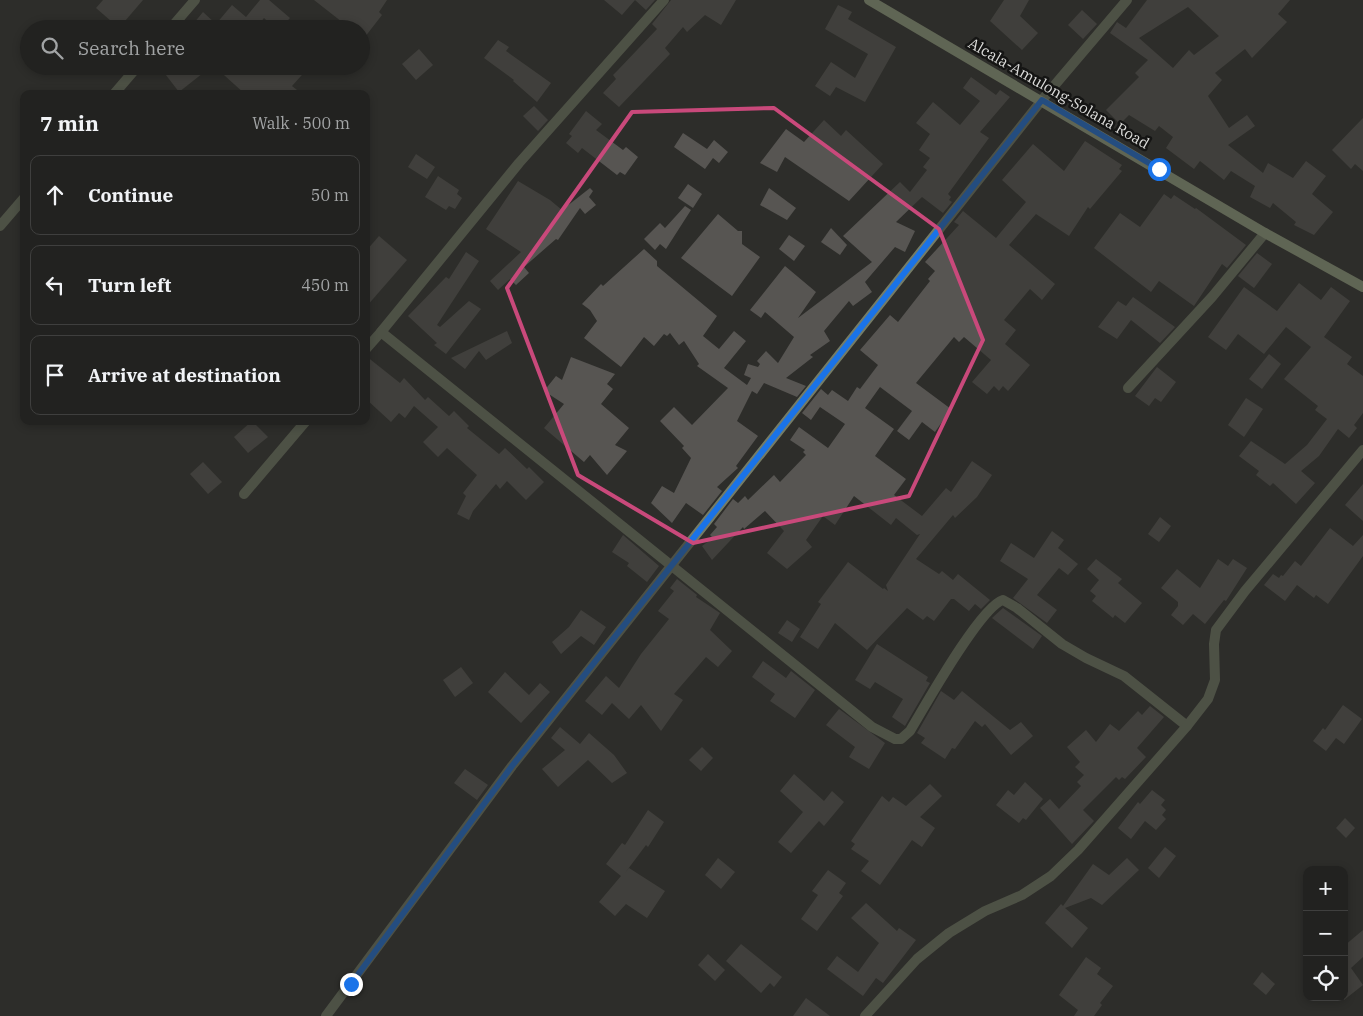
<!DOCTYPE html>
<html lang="en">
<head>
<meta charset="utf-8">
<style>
  body { margin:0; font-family:"IBM Plex Serif",serif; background:#2a2a29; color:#f1f3f6 }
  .controls { position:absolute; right:15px; bottom:15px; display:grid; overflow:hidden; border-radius:10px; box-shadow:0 2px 8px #0003 }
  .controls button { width:45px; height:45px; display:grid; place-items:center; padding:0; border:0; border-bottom:1px solid #3f3f3e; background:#222220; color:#f1f3f6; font:25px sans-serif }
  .stop { position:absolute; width:15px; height:15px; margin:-11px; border:4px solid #1a73e8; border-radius:50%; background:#fff }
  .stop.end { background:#1a73e8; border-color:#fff; box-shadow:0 1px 5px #0008 }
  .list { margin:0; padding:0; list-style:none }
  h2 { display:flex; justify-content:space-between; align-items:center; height:65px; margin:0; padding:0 20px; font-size:21px }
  h2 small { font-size:16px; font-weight:400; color:#a2a4a5 }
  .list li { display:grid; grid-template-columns:32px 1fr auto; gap:15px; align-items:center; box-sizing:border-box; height:80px; margin:0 10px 10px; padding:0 10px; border:1px solid #3f3f3e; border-radius:10px }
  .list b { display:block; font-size:19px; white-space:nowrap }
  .list em { font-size:16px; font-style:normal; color:#a2a4a5 }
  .icon { flex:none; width:28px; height:28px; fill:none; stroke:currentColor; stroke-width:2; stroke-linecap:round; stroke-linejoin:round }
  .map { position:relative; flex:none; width:1363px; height:1016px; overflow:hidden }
  .search { position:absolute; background:#222220; box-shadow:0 2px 8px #0003; left:20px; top:20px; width:350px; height:55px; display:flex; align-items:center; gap:12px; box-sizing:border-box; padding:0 18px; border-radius:28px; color:#a2a4a5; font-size:19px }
  .panel { position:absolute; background:#222220; box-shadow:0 2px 8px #0003; left:20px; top:90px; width:350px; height:335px; border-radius:10px }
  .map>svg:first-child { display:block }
</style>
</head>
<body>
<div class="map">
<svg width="1363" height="1016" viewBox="0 0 1363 1016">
  <rect width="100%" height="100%" fill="#2d2d2a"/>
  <g fill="#575552" fill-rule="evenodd">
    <path d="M 103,0 L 143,0 L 119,28 L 96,8 Z"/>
    <path d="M 260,0 L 269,0 L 290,18 L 280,29 L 276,29 L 264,18 L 257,27 L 259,29 L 189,29 L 203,12 L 216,24 L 232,5 L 246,17 Z"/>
    <path d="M 314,0 L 387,0 L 379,12 L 382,15 L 361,42 L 361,29 L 351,29 Z"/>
    <path d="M 604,0 L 655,0 L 646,10 L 635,0 L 622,15 Z"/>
    <path d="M 671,0 L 736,0 L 721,25 L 705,15 L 687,32 L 683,27 L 665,48 L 670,54 L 619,107 L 603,93 L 616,79 L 613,75 L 618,70 L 657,29 L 652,24 Z"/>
    <path d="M 1004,0 L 1029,0 L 1020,16 L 1038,33 L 1022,50 L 990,21 Z"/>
    <path d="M 1147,0 L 1290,0 L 1278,14 L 1287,22 L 1252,58 L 1245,49 L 1215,73 L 1222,80 L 1208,96 L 1229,128 L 1247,115 L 1255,126 L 1228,145 L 1263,173 L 1268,163 L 1293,178 L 1306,161 L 1326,176 L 1312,194 L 1333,212 L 1314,235 L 1294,225 L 1296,222 L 1273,203 L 1270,208 L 1250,197 L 1255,186 L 1231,171 L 1224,180 L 1200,161 L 1194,169 L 1166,148 L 1173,137 L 1159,126 L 1155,131 L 1129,115 L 1120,124 L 1106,110 L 1139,77 L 1135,73 L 1148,60 L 1110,33 L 1117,22 L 1126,28 ZM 1188,7 L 1219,36 L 1194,55 L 1189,50 L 1173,68 L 1139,38 Z"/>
    <path d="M 838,5 L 852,12 L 848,19 L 896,47 L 865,102 L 836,87 L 830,96 L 815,86 L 831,62 L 855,78 L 868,54 L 825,29 Z"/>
    <path d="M 1082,10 L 1097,24 L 1083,39 L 1068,25 Z"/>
    <path d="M 498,40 L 509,47 L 506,51 L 551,83 L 537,102 L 513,81 L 514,80 L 484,58 Z"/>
    <path d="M 419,49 L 433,65 L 416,80 L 402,64 Z"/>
    <path d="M 159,66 L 212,66 L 179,92 Z"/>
    <path d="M 214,66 L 310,66 L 292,86 L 302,94 L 245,94 Z"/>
    <path d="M 971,77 L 996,95 L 1000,90 L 1010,97 L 980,132 L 989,138 L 948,194 L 951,197 L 949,200 L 952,202 L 943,213 L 922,197 L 896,222 L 915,231 L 905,252 L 895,247 L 865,282 L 872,292 L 853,306 L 849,301 L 824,331 L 830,341 L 810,355 L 813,357 L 786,378 L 806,386 L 797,397 L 764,383 L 757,394 L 752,391 L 737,421 L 758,436 L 736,466 L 738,468 L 717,487 L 722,491 L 703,515 L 686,503 L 672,523 L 651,503 L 662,486 L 674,493 L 691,458 L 682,448 L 684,446 L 660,421 L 674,407 L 692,425 L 728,388 L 697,366 L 699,364 L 684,341 L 679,345 L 670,333 L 667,336 L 664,334 L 654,346 L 644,337 L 621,367 L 584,338 L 597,321 L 590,310 L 582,304 L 601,284 L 603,286 L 644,249 L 657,261 L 657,266 L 717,316 L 703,336 L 719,349 L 734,331 L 746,341 L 724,368 L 747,385 L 751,378 L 744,375 L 748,364 L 758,367 L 760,364 L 757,361 L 766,351 L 778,363 L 794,337 L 765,312 L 761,318 L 750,310 L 785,266 L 816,292 L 798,318 L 872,262 L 843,236 L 900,182 L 910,192 L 927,170 L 923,167 L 930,158 L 919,150 L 930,134 L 916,123 L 933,102 L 960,125 L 980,101 L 963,88 Z"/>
    <path d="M 534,106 L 548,120 L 538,131 L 523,116 Z"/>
    <path d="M 586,111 L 602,124 L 596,130 L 623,150 L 626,147 L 638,157 L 625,175 L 620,172 L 617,175 L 582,148 L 578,153 L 566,143 L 572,136 L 569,134 Z"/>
    <path d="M 1363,118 L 1363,171 L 1355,164 L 1351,169 L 1332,150 Z"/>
    <path d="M 824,120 L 841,136 L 846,130 L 883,164 L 849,201 L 785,157 L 777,172 L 760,163 L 786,129 L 804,142 Z"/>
    <path d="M 683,133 L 707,149 L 714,140 L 728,152 L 719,163 L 713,158 L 705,169 L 674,147 Z"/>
    <path d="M 1085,141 L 1122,165 L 1119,169 L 1122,171 L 1090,209 L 1088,207 L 1069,236 L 1036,214 L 1009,245 L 1055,284 L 1042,300 L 1030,289 L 1004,320 L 1016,330 L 1005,344 L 1030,365 L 1008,391 L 1003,386 L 999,391 L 994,386 L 987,394 L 972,382 L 991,360 L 964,337 L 959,342 L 954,337 L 916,383 L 951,409 L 935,432 L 922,422 L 909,440 L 897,431 L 912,411 L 880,387 L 865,408 L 894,429 L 875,456 L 906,479 L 894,495 L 922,516 L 946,488 L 951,492 L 972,461 L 992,475 L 977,497 L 955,518 L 953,515 L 916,559 L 939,574 L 942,571 L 953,580 L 958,574 L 990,600 L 981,609 L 975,604 L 969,611 L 954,599 L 951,599 L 934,621 L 927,616 L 923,620 L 907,608 L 867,650 L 835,623 L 818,649 L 800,637 L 821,604 L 818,602 L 848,562 L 883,589 L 884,588 L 888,591 L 886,585 L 920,534 L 917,535 L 896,518 L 891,525 L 854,496 L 835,525 L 823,516 L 806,540 L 812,547 L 787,569 L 767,553 L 784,531 L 765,511 L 744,529 L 743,527 L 712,560 L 702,546 L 713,538 L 710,535 L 717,527 L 714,524 L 733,499 L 738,503 L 745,496 L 748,500 L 774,475 L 780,482 L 806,455 L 803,452 L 805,450 L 790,440 L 799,427 L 828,448 L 845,424 L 820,407 L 811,420 L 802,413 L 821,389 L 828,395 L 832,390 L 848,401 L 857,387 L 860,389 L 878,365 L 860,350 L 890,315 L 898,322 L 930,281 L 928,279 L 935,271 L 925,262 L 959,225 L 954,222 L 963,211 L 996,238 L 1026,202 L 1002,180 L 1033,144 L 1064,171 Z"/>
    <path d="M 416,154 L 435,167 L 427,179 L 408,167 Z"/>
    <path d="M 438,176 L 459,190 L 457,194 L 462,198 L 455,209 L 449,206 L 446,210 L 425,197 Z"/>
    <path d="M 518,181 L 550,200 L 562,210 L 590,188 L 593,191 L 589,197 L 596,205 L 585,214 L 580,208 L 558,240 L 556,239 L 524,267 L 529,273 L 516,285 L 510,279 L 498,290 L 490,281 L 521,252 L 486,229 Z"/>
    <path d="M 688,184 L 702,194 L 693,208 L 678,198 Z"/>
    <path d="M 769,188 L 796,208 L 787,220 L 760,205 Z"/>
    <path d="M 1164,194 L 1171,199 L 1174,195 L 1195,209 L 1196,208 L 1246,245 L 1227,268 L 1222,264 L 1194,306 L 1159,281 L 1151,292 L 1094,248 L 1120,213 L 1140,227 Z"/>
    <path d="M 685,206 L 691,210 L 666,249 L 660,244 L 655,250 L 644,239 L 660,223 L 665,228 Z"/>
    <path d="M 718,214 L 738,231 L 742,231 L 742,244 L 760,257 L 732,296 L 681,258 Z"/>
    <path d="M 831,228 L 847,245 L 840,255 L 821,242 Z"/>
    <path d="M 789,235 L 805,246 L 794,261 L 779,249 Z"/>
    <path d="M 379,236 L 407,260 L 366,307 L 366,251 Z"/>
    <path d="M 466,252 L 479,261 L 437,325 L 440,327 L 469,301 L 481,309 L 446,354 L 434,345 L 437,343 L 408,316 L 446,277 L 449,279 Z"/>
    <path d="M 1257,253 L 1272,264 L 1254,288 L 1238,276 Z"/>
    <path d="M 1299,283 L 1321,300 L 1331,287 L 1350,301 L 1324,337 L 1352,357 L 1347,364 L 1363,376 L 1363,413 L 1354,425 L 1357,428 L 1349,438 L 1338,429 L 1319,456 L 1301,471 L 1315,483 L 1296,504 L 1273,483 L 1270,486 L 1256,475 L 1259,471 L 1239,456 L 1251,441 L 1285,464 L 1307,445 L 1327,419 L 1315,410 L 1318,406 L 1284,379 L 1311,347 L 1286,327 L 1264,354 L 1238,334 L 1226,350 L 1208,337 L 1244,287 L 1277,311 Z"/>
    <path d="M 1133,297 L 1175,327 L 1160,343 L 1131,320 L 1117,339 L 1098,327 L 1118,301 L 1126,306 Z"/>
    <path d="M 507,331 L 512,343 L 486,360 L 479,351 L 465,369 L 451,358 Z"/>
    <path d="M 1269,354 L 1281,364 L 1262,389 L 1249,379 Z"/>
    <path d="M 366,356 L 400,383 L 404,378 L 425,400 L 428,397 L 449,416 L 454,411 L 469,426 L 467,428 L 499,454 L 505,448 L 527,469 L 529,467 L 544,482 L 526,500 L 507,481 L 500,489 L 496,484 L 473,511 L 469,520 L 457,514 L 466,496 L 463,493 L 477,475 L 447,448 L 438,457 L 423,442 L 438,427 L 414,406 L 405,418 L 399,413 L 391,422 L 366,399 Z"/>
    <path d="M 571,357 L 615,374 L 607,384 L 613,389 L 601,404 L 629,428 L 615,445 L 627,451 L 607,475 L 590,455 L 584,462 L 544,428 L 564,404 L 544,391 L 556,376 L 562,380 Z"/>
    <path d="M 1157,367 L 1176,382 L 1161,402 L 1155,398 L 1149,406 L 1135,396 Z"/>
    <path d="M 1246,398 L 1263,409 L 1244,437 L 1228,425 Z"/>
    <path d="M 252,421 L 268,437 L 248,453 L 234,437 Z"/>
    <path d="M 203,462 L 222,482 L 208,494 L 190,474 Z"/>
    <path d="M 1363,484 L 1363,521 L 1345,505 Z"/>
    <path d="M 1160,517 L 1171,526 L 1159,542 L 1148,534 Z"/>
    <path d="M 1330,528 L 1353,546 L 1363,535 L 1363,556 L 1328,604 L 1316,595 L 1314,598 L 1297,585 L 1285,601 L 1264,585 L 1273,574 L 1279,578 L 1281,575 L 1283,576 L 1295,561 L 1301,566 Z"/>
    <path d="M 1052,531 L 1064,540 L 1058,548 L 1078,564 L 1068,575 L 1059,568 L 1037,595 L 1057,610 L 1047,623 L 1013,598 L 1028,579 L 1000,561 L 1011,543 L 1034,558 Z"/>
    <path d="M 623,535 L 659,566 L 647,582 L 627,566 L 629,563 L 612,552 Z"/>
    <path d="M 1096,559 L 1122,579 L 1118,583 L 1142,603 L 1125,623 L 1115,615 L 1113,618 L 1092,601 L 1096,596 L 1090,591 L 1099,580 L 1087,569 Z"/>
    <path d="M 1218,559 L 1228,566 L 1233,559 L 1247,568 L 1226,601 L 1224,600 L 1205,624 L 1193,614 L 1183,625 L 1171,615 L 1178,606 L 1178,602 L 1161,588 L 1177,569 L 1200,588 Z"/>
    <path d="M 677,579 L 697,595 L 696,597 L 720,613 L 710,630 L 732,651 L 718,667 L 706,657 L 674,694 L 683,700 L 661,731 L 641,705 L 629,719 L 612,703 L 602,715 L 585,701 L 606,676 L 619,688 L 641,654 L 669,619 L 658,611 L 674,591 L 670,588 Z"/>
    <path d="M 1003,608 L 1042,636 L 1033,649 L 992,618 Z"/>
    <path d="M 581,610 L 606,627 L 594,645 L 581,636 L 561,654 L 552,642 L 569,627 Z"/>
    <path d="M 787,620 L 800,629 L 792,642 L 778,633 Z"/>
    <path d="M 877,644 L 928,677 L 926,681 L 930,683 L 905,726 L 892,717 L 903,699 L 875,682 L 870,689 L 855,680 Z"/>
    <path d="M 763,661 L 786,678 L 791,671 L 815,690 L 795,718 L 770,701 L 775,694 L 752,677 Z"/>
    <path d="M 461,667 L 473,683 L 455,697 L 443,680 Z"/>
    <path d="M 505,672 L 529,695 L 540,683 L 550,692 L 521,723 L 488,692 Z"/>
    <path d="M 941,691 L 954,700 L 962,691 L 1010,730 L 1021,722 L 1033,736 L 1011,755 L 985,724 L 982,727 L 975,721 L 955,749 L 952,748 L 945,759 L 921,743 L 925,738 L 917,733 Z"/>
    <path d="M 1343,705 L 1362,719 L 1344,744 L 1336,738 L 1326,751 L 1313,741 L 1323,728 L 1325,730 Z"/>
    <path d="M 1150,706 L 1164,717 L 1137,748 L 1146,757 L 1125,779 L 1122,777 L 1119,780 L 1116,777 L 1083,810 L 1094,821 L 1072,844 L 1040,808 L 1050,799 L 1059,809 L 1081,786 L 1077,782 L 1084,775 L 1075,767 L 1080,762 L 1067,747 L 1086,730 L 1096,742 L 1110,724 L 1119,731 L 1138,711 L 1142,715 Z"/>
    <path d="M 839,709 L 885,743 L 869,769 L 849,757 L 855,747 L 826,725 Z"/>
    <path d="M 560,727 L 580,744 L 589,733 L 614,755 L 627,773 L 612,783 L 588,760 L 558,787 L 542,769 L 565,750 L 551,738 Z"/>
    <path d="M 702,747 L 713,758 L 701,771 L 689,760 Z"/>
    <path d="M 465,769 L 488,785 L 477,800 L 454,783 Z"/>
    <path d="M 794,774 L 824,801 L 832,791 L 844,802 L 824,826 L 819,821 L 791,853 L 778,842 L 803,812 L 780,791 Z"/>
    <path d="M 1025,782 L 1043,799 L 1026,820 L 1023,818 L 1019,823 L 996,805 L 1008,790 L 1014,795 Z"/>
    <path d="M 930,784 L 942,796 L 920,817 L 935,828 L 922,847 L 912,840 L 880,885 L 861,871 L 869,861 L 851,849 L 855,844 L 851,841 L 882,796 L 889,802 L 893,797 L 906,806 Z"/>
    <path d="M 1152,790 L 1165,800 L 1161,805 L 1166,810 L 1162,815 L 1166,819 L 1156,830 L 1145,821 L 1131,839 L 1118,828 L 1138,802 L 1140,804 Z"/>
    <path d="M 648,810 L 664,822 L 648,847 L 646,845 L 625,873 L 629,868 L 665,891 L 647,918 L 626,904 L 615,916 L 599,902 L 621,876 L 606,864 L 622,843 L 625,845 Z"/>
    <path d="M 1345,818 L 1355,828 L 1346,838 L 1336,828 Z"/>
    <path d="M 1165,847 L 1176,856 L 1159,878 L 1148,868 Z"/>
    <path d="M 718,858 L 735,872 L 721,889 L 705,875 Z"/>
    <path d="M 1127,858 L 1139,870 L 1102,905 L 1091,898 L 1065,908 L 1088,928 L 1072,948 L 1045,923 L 1061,904 L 1063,906 L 1093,864 L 1109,875 Z"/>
    <path d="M 828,870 L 846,883 L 839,893 L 843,896 L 817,931 L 801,919 L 818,895 L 812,891 Z"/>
    <path d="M 866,903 L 897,931 L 899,928 L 916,940 L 883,983 L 876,978 L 863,996 L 827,969 L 837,956 L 858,972 L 879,943 L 851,918 Z"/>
    <path d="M 1363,930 L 1363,957 L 1351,968 L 1363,985 L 1344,1000 L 1344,946 Z"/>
    <path d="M 741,944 L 782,977 L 774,987 L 770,983 L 761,993 L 726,961 Z"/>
    <path d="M 708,954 L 725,970 L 715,981 L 698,965 Z"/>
    <path d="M 1086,957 L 1101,968 L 1097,974 L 1113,986 L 1100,1003 L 1102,1005 L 1094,1016 L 1074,1016 L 1078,1010 L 1059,995 Z"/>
    <path d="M 1262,972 L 1275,984 L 1266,995 L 1253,984 Z"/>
    <path d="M 806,998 L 830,1016 L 793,1016 Z"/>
  </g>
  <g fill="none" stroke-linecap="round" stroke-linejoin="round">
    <g stroke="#747c67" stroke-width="10">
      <path d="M 664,0 L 519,163 L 381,332 L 872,727 L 895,739 L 901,739 L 910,731 C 925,706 980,607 1003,600 L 1017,608 L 1062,644 L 1086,658 L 1124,676 L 1187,726"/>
      <path d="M 170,29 L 195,0"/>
      <path d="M 114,94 L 138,66"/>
      <path d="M 0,226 L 24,198"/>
      <path d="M 366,349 L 381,332"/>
      <path d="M 1128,388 L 1212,297 L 1265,233"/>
      <path d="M 244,494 L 306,421"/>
      <path d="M 326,1016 L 512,766 L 1042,100 L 1127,0"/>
      <path d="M 865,1016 L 917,959 L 949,933 L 985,911 L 1022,895 L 1051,876 L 1078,850 L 1187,726 L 1208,699 L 1215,680 L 1214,644 L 1216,630 L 1245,591 L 1363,450"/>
    </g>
    <path stroke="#9ca887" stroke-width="10" d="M 869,0 L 1265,233 L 1363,287"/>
  </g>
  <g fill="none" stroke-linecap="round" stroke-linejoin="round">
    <path stroke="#1a73e8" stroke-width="6" d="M 351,984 L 512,766 L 1042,100 L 1159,169"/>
  </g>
  <path d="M0 0H1363V1016H0ZM 774,108 L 939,229 L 983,340 L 909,496 L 693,543 L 578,475 L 507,288 L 632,112 Z" fill="#2d2d2a" fill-opacity=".55" fill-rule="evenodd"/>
  <path fill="none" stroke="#c9497b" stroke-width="4" stroke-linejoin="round" d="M 774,108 L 939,229 L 983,340 L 909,496 L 693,543 L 578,475 L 507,288 L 632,112 Z"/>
  <g text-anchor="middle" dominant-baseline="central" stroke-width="5" stroke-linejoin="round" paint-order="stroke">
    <g font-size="15" fill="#dddddb" stroke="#151514">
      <text transform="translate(1059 93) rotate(30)">Alcala-Amulong-Solana Road</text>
    </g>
  </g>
</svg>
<div class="controls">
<button>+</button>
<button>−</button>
<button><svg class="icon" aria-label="locate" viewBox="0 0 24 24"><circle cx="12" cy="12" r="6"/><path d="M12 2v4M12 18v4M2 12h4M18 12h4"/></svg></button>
</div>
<div class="stop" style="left:1159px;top:169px"></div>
<div class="stop end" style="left:351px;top:984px"></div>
<div class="search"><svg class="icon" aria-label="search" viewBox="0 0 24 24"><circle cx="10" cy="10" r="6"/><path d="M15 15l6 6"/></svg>Search here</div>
<section class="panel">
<h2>7 min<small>Walk · 500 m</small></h2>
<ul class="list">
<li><svg class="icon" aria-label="ahead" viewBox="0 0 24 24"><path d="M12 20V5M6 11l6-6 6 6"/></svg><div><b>Continue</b></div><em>50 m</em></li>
<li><svg class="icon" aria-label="left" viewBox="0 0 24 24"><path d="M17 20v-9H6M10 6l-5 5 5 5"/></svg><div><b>Turn left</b></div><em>450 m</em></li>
<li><svg class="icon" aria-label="arrive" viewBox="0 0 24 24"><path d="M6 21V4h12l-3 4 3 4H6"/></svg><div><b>Arrive at destination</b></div></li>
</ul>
</section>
</div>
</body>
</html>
